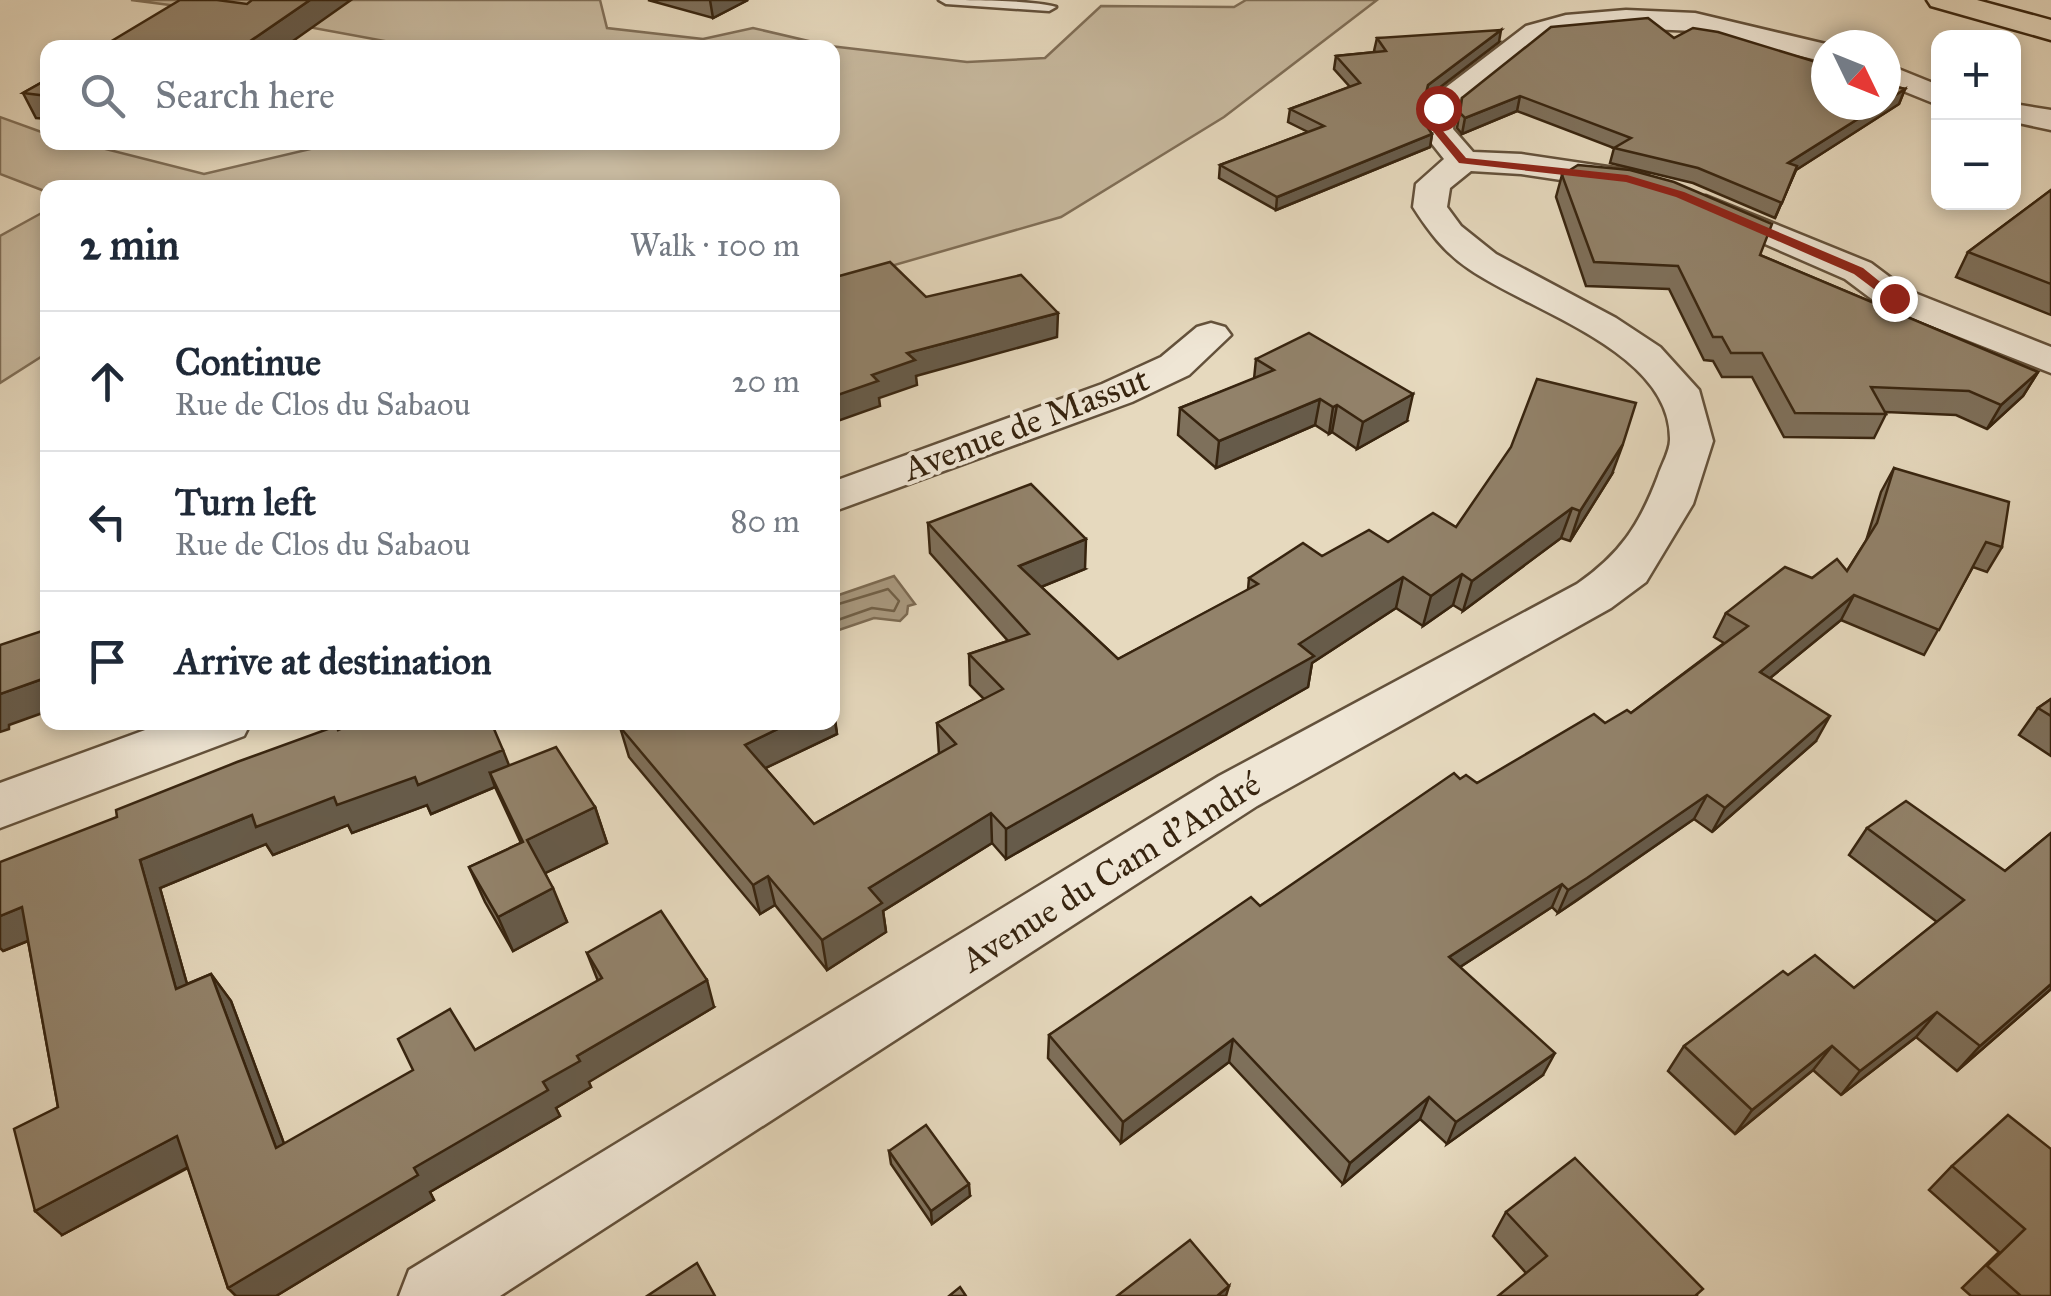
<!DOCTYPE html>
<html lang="en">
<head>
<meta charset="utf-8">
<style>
  body { margin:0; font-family:"IM FELL Great Primer",serif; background:#f6f6f7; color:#1f2937 }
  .controls { position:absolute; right:30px; top:30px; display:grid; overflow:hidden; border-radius:20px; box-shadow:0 5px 15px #0003 }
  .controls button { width:90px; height:90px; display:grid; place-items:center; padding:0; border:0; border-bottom:2px solid #e0e1e3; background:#fff; color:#1f2937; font:50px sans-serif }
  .compass { position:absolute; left:1811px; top:30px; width:90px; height:90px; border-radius:50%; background:#fff; box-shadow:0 5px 15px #0003; rotate:133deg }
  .stop { position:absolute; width:30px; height:30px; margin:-22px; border:8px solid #8f2418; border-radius:50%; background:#fff }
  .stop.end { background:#8f2418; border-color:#fff; box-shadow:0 2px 10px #0008 }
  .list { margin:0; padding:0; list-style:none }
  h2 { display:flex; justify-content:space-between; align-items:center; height:130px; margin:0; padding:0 40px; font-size:42px }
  h2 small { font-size:32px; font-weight:400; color:#747a83 }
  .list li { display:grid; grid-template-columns:65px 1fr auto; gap:30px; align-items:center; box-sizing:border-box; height:140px; padding:0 40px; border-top:2px solid #e0e1e3 }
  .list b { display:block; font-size:38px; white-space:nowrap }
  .list p { margin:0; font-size:32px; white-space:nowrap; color:#747a83 }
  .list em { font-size:32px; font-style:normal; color:#747a83 }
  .icon { flex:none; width:55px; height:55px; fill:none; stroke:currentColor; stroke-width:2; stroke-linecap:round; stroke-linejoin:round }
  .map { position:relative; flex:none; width:2051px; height:1296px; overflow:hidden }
  .search { position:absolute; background:#fff; box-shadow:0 5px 15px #0003; left:40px; top:40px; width:800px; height:110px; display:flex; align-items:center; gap:25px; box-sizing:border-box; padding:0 35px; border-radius:20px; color:#747a83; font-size:38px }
  .panel { position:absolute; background:#fff; box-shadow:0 5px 15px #0003; left:40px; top:180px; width:800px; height:550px; border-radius:20px }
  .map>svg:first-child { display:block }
</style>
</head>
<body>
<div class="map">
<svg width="2051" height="1296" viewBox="0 0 2051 1296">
  <rect width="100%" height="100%" fill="#e6d9be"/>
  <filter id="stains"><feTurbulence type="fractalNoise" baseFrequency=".002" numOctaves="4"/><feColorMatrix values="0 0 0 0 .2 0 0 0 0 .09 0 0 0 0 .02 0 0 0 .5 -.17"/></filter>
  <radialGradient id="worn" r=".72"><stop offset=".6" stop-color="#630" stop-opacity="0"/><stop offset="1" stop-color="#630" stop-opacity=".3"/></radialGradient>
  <g fill="#c8baa0" stroke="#806f58" stroke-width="2.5">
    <path d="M 131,0 L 600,0 L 607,28 L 703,39 L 753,28 L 830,46 L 967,62 L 1045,58 L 1101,6 L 1234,7 L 1246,0 L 1377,0 L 1224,117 L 1061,217 L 846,279 L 833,277 L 832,188 L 48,188 L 47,192 L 0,174 L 0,117 L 47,134 L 48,142 L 82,143 L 204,174 L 340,142 L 832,142 L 832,48 L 417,47 L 232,13 Z"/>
    <path d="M 47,210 L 47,353 L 0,383 L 0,236 Z"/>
  </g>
  <path fill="#aa9b82" stroke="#7c6b54" stroke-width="2.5" d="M 894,576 L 915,604 L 908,606 L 907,614 L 900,621 L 874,618 L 833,632 L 833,597 Z"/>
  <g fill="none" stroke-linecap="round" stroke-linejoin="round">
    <path stroke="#706048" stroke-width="2.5" d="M 832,606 L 888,589 L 899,601 L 894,611 L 872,608 L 832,622"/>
    <defs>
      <path id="service" d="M 939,0 C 968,0 1033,0 1056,7 L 1049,11 L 946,4 Z"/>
      <g id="minor">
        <path d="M 1626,10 L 1695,13 L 1830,45 L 1826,45 L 1826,62 L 1695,31 L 1626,28 L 1567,32 L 1546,38 L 1455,111 L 1453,129 L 1473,152 L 1521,154 L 1635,171 L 1647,174 L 1652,181 L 1647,188 L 1635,191 L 1521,174 L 1471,171 L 1450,188 L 1447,207 L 1461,226 L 1496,254 L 1616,318 L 1660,347 L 1699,390 L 1713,441 L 1693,504 L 1646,582 L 1611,608 L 1257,806 L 500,1296 L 399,1296 L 409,1270 L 1219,776 L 1577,584 C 1620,554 1639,526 1658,476 C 1661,466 1670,451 1670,440 C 1672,351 1529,311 1469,269 C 1444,252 1429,232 1413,207 L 1416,184 L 1444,159 L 1421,130 L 1428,101 L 1526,26 L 1566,15 Z"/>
        <path d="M 1886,64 L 1938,85 L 1938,105 L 1886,84 Z"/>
        <path d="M 2014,104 L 2051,110 L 2051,130 L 2014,122 Z"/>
        <path d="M 1706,196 L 1871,263 L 1907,290 L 2051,347 L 2051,373 L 1881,306 L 1845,279 L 1694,213 L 1689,206 L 1694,199 Z"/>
        <path d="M 1211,323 L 1225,327 L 1231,335 L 1189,375 L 1132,402 L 832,512 L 832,482 L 1102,384 L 1161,357 L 1197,327 Z"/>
        <path d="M 167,722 L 251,722 L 244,736 L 0,828 L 0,783 Z"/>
      </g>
      <path id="primary" d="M 1927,0 L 1977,0 L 2051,20 L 2051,40 L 1931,6 Z"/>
    </defs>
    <use href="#service" stroke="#63513b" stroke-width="5"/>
    <use href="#minor" stroke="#63513b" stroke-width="5"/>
    <use href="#primary" stroke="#37240f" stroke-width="5"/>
    <use href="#service" fill="#efe6d5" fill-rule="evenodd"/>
    <use href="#minor" fill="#efe6d5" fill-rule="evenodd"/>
    <use href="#primary" fill="#e6d9be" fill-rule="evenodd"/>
  </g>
  <g fill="#7e705b" stroke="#37240f" stroke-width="2.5">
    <path d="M 648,0 L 748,0 L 713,18 Z"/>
    <path d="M 1377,38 L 1499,42 L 1426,98 L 1421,117 L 1432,134 L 1430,147 L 1276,210 L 1219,178 L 1220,165 L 1308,132 L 1288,122 L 1290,109 L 1350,87 L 1334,69 L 1336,56 L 1376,52 L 1374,51 Z"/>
    <path d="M 1674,38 L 1905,89 L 1899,104 L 1796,170 L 1775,218 L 1693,183 L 1610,163 L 1614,148 L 1517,111 L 1462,134 L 1457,128 L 1462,98 Z"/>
    <path d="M 48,79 L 48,119 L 36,118 L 23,93 Z"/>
    <path d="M 1562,175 L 1760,255 L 2038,372 L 2023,396 L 1987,429 L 1956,415 L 1886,412 L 1886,414 L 1874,438 L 1784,437 L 1752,377 L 1722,377 L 1713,361 L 1704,360 L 1669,289 L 1586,286 L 1556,197 Z"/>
    <path d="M 2051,190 L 2051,315 L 1956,277 L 1968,252 Z"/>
    <path d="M 1256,359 L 1407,421 L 1357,449 L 1332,432 L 1329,434 L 1315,425 L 1216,468 L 1178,435 L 1180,408 L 1254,379 Z"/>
    <path d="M 1894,468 L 2002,547 L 1987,572 L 1973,567 L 1924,655 L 1841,620 L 1770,678 L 1816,741 L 1712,832 L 1694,819 L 1576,901 L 1558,913 L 1552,907 L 1460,967 L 1543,1075 L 1447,1144 L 1420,1119 L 1343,1184 L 1229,1062 L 1121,1143 L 1048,1058 L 1049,1035 L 1260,906 L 1460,779 L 1477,783 L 1631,713 L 1724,643 L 1714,637 L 1726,613 L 1812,578 L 1847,571 L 1866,541 L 1881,492 Z"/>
    <path d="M 1612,474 L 1570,541 L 1561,538 L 1463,611 L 1453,605 L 1423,626 L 1396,608 L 1312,663 L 1308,687 L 1006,859 L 992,843 L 883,911 L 886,932 L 827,970 L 775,905 L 760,914 L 629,757 L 620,727 L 833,703 L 837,734 L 765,768 L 814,824 L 939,754 L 937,723 L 984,699 L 970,685 L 969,654 L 1008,641 L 930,553 L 928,523 L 1085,569 L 1041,587 L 1118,659 L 1248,590 L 1249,578 L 1322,556 L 1456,527 Z"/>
    <path d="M 2051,699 L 2051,756 L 2019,735 L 2038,708 Z"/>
    <path d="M 338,729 L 509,766 L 595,807 L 607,843 L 545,873 L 567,922 L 513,951 L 485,902 L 469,867 L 521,843 L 495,787 L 431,814 L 427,805 L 352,833 L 348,825 L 273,855 L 266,844 L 160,888 L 187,984 L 211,974 L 231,1001 L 284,1144 L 475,1050 L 598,981 L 587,953 L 714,1007 L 588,1082 L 591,1087 L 556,1108 L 560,1116 L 430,1192 L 434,1200 L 276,1296 L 236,1296 L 228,1288 L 188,1168 L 62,1235 L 58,1107 L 28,941 L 3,951 L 117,817 Z"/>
    <path d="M 1867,828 L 2005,871 L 2051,833 L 2051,989 L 1957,1071 L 1916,1037 L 1841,1095 L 1813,1070 L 1735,1134 L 1668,1071 L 1684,1046 L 1788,975 L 1854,988 L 1937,922 L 1849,855 Z"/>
    <path d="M 2051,1149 L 2051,1296 L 1971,1296 L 1962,1288 L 1999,1252 L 1929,1190 L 1952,1166 Z"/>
    <path d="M 889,1151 L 970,1196 L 932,1224 L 891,1164 Z"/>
    <path d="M 1506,1212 L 1698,1296 L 1526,1273 L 1493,1236 Z"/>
  </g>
  <g fill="#665b4a" stroke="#37240f" stroke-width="2.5">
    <path d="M 310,0 L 351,0 L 283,48 L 240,48 Z"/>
    <path d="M 710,0 L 748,0 L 713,18 Z"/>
    <path d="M 1501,30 L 1499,42 L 1426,98 L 1417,129 L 1428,85 Z"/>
    <path d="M 1905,89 L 1899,104 L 1796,170 L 1775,218 L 1795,170 L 1788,163 L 1880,105 L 1886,105 L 1886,101 Z"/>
    <path d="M 1520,96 L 1517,111 L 1462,134 L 1465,118 Z"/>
    <path d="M 1432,134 L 1430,147 L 1276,210 L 1277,197 Z"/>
    <path d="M 1058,313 L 1057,337 L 916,376 L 917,385 L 879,398 L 880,406 L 832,423 L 832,397 L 872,375 L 907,353 Z"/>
    <path d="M 2038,372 L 2023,396 L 1987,429 L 2001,405 Z"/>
    <path d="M 1413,394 L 1407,421 L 1357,449 L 1363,422 Z"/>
    <path d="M 1320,399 L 1315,425 L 1216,468 L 1219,441 Z"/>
    <path d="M 1337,405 L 1332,432 L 1329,434 L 1333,407 Z"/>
    <path d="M 1623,444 L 1612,474 L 1570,541 L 1580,511 Z"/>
    <path d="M 1572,508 L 1561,538 L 1463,611 L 1472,581 Z"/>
    <path d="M 1086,539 L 1085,569 L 1019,596 L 1019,566 Z"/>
    <path d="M 1462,574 L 1453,605 L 1423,626 L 1431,596 Z"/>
    <path d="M 1403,577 L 1396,608 L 1312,663 L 1308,687 L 1006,859 L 1006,829 Z"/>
    <path d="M 1854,595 L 1841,620 L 1748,696 L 1760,672 Z"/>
    <path d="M 48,677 L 48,711 L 9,725 L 9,729 L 0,732 L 0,694 Z"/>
    <path d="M 832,703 L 837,734 L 751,775 L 745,745 L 792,722 L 832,722 Z"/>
    <path d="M 1830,716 L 1816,741 L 1712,832 L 1725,808 Z"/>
    <path d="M 503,750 L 514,778 L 490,773 L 495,787 L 431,814 L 427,805 L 352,833 L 348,825 L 273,855 L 266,844 L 160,888 L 196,1016 L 176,989 L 140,860 L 252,815 L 415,777 Z"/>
    <path d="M 1707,795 L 1694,819 L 1558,913 L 1568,890 Z"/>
    <path d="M 595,807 L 607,843 L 541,875 L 527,840 Z"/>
    <path d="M 991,813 L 992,843 L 883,911 L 886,932 L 827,970 L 822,940 L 869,888 Z"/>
    <path d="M 768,876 L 775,905 L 760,914 L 753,885 Z"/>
    <path d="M 1562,884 L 1552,907 L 1440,980 L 1449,957 Z"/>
    <path d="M 553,888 L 567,922 L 513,951 L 498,917 Z"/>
    <path d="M 22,907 L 45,934 L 3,951 L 0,948 L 0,916 Z"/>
    <path d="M 211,974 L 231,1001 L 295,1173 L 276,1148 Z"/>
    <path d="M 707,980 L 714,1007 L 589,1082 L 591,1087 L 556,1108 L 560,1116 L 430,1192 L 434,1200 L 276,1296 L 236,1296 L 228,1288 L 543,1082 L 577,1056 Z"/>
    <path d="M 2051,984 L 2051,989 L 1957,1071 L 1980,1046 Z"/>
    <path d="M 1937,1012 L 1916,1037 L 1841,1095 L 1860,1071 Z"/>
    <path d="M 1233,1039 L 1229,1062 L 1121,1143 L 1123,1122 Z"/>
    <path d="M 1832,1046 L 1813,1070 L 1735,1134 L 1752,1110 Z"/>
    <path d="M 1555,1053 L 1543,1075 L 1447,1144 L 1456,1122 Z"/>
    <path d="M 1429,1097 L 1420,1119 L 1343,1184 L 1350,1163 Z"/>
    <path d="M 177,1136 L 199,1161 L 62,1235 L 35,1211 Z"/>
    <path d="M 969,1184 L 970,1196 L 932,1224 L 931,1211 Z"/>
    <path d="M 1229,1286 L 1226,1296 L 1217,1296 Z"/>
  </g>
  <g fill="#92826a" stroke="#37240f" stroke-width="2.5">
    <path d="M 180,0 L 217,0 L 247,4 L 252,0 L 310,0 L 240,48 L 100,48 Z"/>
    <path d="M 1648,18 L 1674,38 L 1693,28 L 1718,32 L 1826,65 L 1826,105 L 1880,105 L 1788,163 L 1797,166 L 1782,203 L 1698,168 L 1614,148 L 1631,138 L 1520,96 L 1465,118 L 1460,113 L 1462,98 L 1551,27 Z"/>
    <path d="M 1501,30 L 1428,85 L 1420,116 L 1432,134 L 1277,197 L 1220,165 L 1324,126 L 1290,109 L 1360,83 L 1336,56 L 1386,51 L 1377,38 Z"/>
    <path d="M 48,79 L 48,96 L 23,93 Z"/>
    <path d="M 1886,84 L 1905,89 L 1886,101 Z"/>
    <path d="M 1578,165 L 1630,170 L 1674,182 L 1772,224 L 1760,255 L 2038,372 L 2001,405 L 1969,391 L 1871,387 L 1886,414 L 1795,413 L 1762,353 L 1731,353 L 1722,337 L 1713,337 L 1678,266 L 1594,262 L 1562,175 Z"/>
    <path d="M 2051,190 L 2051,284 L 1968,252 Z"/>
    <path d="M 890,262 L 926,297 L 1021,275 L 1058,313 L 907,353 L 915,360 L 872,375 L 878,381 L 832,397 L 832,278 Z"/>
    <path d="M 1309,333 L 1413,394 L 1363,422 L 1337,405 L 1333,407 L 1320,399 L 1219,441 L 1180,408 L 1274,370 L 1256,359 Z"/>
    <path d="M 1537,379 L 1636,403 L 1623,444 L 1580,511 L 1572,508 L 1472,581 L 1462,574 L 1431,596 L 1403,577 L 1299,644 L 1314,656 L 1006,829 L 991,813 L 869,888 L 882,903 L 822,940 L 768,876 L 753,885 L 620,727 L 631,722 L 792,722 L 745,745 L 814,824 L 956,744 L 937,723 L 1003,689 L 969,654 L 1029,634 L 928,523 L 1031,484 L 1086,539 L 1019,566 L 1118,659 L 1258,584 L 1249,578 L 1303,543 L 1322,556 L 1369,530 L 1388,542 L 1433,513 L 1456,527 L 1511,447 Z"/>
    <path d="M 1894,468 L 2009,502 L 2002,547 L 1986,542 L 1939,630 L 1854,595 L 1760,672 L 1830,716 L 1725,808 L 1707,795 L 1587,878 L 1568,890 L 1562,884 L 1449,957 L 1555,1053 L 1456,1122 L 1429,1097 L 1350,1163 L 1233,1039 L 1123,1122 L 1049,1035 L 1251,897 L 1260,906 L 1454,773 L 1460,779 L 1466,775 L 1477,783 L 1594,714 L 1605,723 L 1627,710 L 1631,713 L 1748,626 L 1726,613 L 1785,567 L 1812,578 L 1837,559 L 1847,571 L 1877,523 Z"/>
    <path d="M 48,629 L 48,677 L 0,694 L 0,645 Z"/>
    <path d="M 2051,699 L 2051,716 L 2038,708 Z"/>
    <path d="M 356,722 L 491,722 L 503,750 L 418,785 L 415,777 L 337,805 L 334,797 L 256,827 L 252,815 L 140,860 L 176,989 L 211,974 L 276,1148 L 413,1070 L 398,1039 L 450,1009 L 475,1050 L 602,978 L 587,953 L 661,911 L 707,980 L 577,1056 L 580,1061 L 543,1082 L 548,1090 L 414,1168 L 418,1175 L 228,1288 L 177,1136 L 35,1211 L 14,1129 L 58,1107 L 22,907 L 0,916 L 0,862 L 117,817 L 116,810 L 237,762 L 336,726 L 338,730 Z"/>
    <path d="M 556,747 L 595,807 L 527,840 L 553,888 L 498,917 L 469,867 L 523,842 L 490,773 Z"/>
    <path d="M 1906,801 L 2005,871 L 2051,833 L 2051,984 L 1980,1046 L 1937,1012 L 1860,1071 L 1832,1046 L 1752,1110 L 1684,1046 L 1783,971 L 1788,975 L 1815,955 L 1854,988 L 1964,900 L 1867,828 Z"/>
    <path d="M 2008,1115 L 2051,1149 L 2051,1296 L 2021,1296 L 1987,1266 L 2025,1229 L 1952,1166 Z"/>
    <path d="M 926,1125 L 969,1184 L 931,1211 L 889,1151 Z"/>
    <path d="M 1575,1158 L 1703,1289 L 1695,1296 L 1498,1296 L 1547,1256 L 1506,1212 Z"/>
    <path d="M 1190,1240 L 1229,1286 L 1217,1296 L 1117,1296 Z"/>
    <path d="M 697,1263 L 715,1296 L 647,1296 Z"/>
    <path d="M 960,1287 L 966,1296 L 949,1296 Z"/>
  </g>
  <path fill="#8f2418" d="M 1438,105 L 1444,108 L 1442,130 L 1466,158 L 1627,175 L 1684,192 L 1863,268 L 1900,298 L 1890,301 L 1854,274 L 1676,197 L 1626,182 L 1459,163 L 1432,130 L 1433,108 Z"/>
  <g text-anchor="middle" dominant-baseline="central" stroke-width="8" stroke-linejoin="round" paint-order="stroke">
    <g font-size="35" fill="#37240f" stroke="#efe6d5">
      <text transform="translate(1026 424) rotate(-21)">Avenue de Massut</text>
      <text transform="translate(1111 872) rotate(-32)">Avenue du Cam d'André</text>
    </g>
  </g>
  <rect width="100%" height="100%" filter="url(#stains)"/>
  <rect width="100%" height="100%" fill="url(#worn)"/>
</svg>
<div class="controls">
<button>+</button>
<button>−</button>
</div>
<svg class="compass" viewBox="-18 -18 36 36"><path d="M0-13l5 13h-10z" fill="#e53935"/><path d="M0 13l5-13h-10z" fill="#747a83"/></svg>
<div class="stop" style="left:1438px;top:108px"></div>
<div class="stop end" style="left:1894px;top:298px"></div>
<div class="search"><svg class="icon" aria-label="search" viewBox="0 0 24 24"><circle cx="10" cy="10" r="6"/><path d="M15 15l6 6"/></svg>Search here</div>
<section class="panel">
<h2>2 min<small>Walk · 100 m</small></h2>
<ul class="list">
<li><svg class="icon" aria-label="ahead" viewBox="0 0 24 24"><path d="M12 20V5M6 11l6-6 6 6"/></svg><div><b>Continue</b><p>Rue de Clos du Sabaou</p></div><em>20 m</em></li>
<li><svg class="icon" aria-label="left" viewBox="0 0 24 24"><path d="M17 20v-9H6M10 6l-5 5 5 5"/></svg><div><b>Turn left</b><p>Rue de Clos du Sabaou</p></div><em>80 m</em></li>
<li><svg class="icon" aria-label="arrive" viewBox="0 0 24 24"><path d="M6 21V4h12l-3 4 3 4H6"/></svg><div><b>Arrive at destination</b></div></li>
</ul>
</section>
</div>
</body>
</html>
